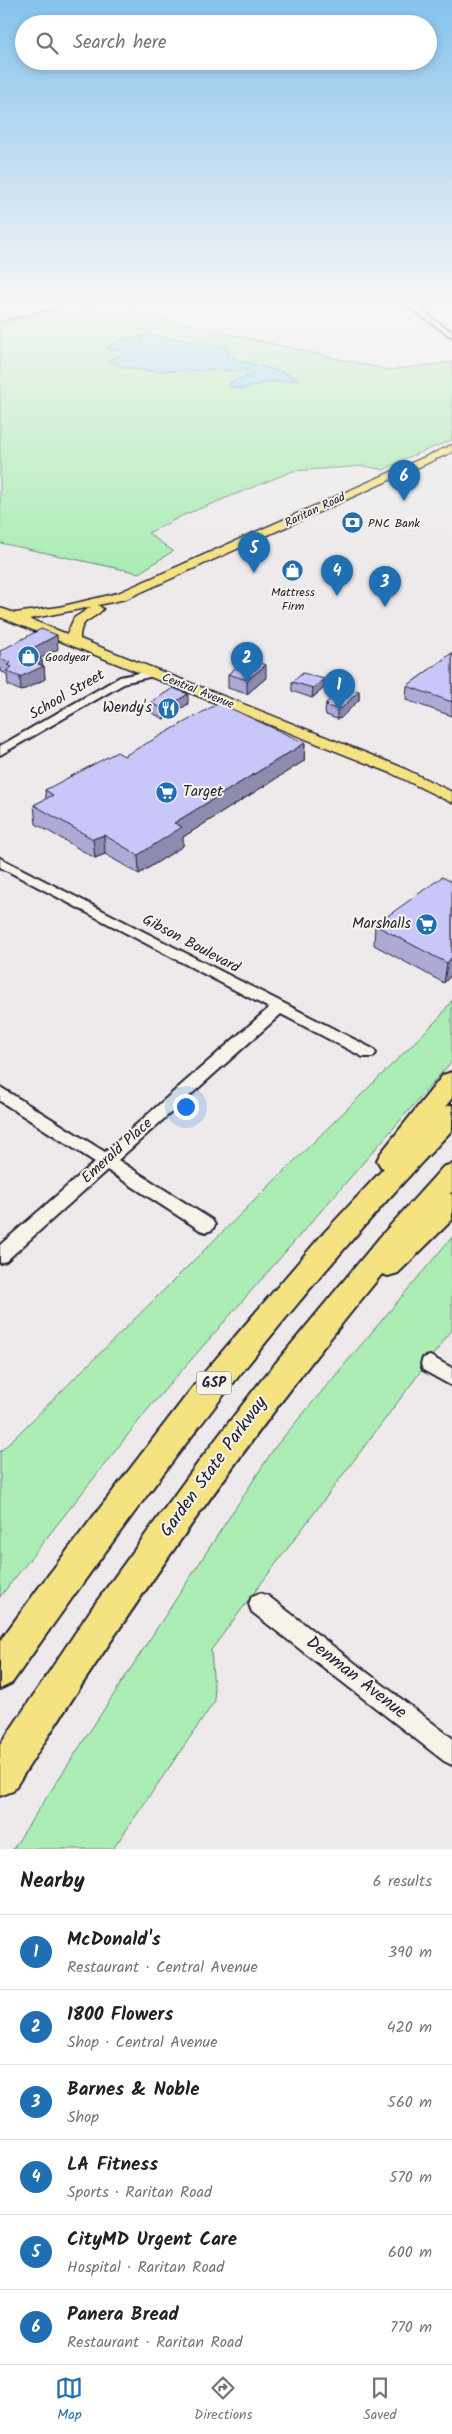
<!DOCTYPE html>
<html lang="en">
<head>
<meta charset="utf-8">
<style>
  body { margin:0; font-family:Kalam,sans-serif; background:#f2f2f2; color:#222 }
  .you { position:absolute; left:185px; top:1106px; width:18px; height:18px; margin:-12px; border:4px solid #fff; border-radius:50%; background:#1a73e8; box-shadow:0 0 0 8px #1a73e833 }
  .badge { display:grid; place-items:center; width:32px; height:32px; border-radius:50%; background:#1f6fb2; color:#fff; font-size:16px; font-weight:700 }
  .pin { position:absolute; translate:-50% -41px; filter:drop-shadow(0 1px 2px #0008) }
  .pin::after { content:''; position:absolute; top:26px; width:18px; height:15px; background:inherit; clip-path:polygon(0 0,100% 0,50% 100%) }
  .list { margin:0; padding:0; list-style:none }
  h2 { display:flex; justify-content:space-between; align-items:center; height:65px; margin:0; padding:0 20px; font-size:21px }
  h2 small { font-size:16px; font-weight:400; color:#767676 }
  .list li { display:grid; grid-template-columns:32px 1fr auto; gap:15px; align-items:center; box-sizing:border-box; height:75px; padding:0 20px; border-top:1px solid #e0e0e0 }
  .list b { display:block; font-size:19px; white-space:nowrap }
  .list p { margin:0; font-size:16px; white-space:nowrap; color:#767676 }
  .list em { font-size:16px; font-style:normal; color:#767676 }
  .icon { flex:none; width:28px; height:28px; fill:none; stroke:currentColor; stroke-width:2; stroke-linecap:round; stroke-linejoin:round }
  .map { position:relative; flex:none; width:452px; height:1849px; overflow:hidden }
  .search { position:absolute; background:#fff; box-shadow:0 2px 8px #0003; left:15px; right:15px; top:15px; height:55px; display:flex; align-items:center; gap:12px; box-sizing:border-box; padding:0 18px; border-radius:28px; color:#767676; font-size:19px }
  .sheet { height:515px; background:#fff }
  nav { display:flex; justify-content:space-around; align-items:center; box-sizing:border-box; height:70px; border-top:1px solid #e0e0e0; background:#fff; font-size:14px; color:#767676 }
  nav a { display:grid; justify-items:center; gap:2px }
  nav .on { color:#1f6fb2 }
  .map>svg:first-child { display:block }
</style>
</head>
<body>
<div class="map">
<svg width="452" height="1849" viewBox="0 0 452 1849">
  <rect width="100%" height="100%" fill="#eeeaeb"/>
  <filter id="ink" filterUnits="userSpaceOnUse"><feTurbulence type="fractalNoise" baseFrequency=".02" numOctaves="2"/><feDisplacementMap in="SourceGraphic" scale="10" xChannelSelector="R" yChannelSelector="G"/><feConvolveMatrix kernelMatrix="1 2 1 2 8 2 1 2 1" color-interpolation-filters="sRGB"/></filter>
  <g filter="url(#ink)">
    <g fill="#acecb5" stroke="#678778">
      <path d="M 83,303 L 125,303 L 137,313 L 388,370 L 452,362 L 452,440 L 404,459 L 384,470 L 365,466 L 293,471 L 184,515 L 148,533 L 173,551 L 139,573 L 0,543 L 0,325 Z"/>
      <path d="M 452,1000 L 452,1061 L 149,1408 L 0,1597 L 0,1452 L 440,1017 Z"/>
      <path d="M 452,1237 L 452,1330 L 211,1650 L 215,1701 L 113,1849 L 13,1849 L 275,1447 Z"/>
    </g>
    <path fill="#90d9f2" stroke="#6490a9" d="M 149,335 L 221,346 L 229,350 L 228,354 C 244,366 279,367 299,380 L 269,382 L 242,389 L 230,386 L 229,383 L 237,379 L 253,376 L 254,373 C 245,368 237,371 227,370 C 195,368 135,378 108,360 L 124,354 L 121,351 L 105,349 C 112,345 118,339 127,339 C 133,339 138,342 143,339 L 138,336 Z"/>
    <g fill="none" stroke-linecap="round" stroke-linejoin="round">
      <defs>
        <g id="minor">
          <path d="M 403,303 L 443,303 L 416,307 L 452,332 L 452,337 Z"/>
          <path d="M 154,670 L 159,673 L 158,675 L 127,682 L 0,755 L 0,746 L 120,677 Z"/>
          <path d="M 0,858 L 373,1049 L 376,1053 L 373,1057 L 363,1057 L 281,1014 L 118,1160 L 212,1220 L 215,1225 L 212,1230 L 206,1232 L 200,1230 L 107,1170 L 6,1261 L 0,1263 L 0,1245 L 95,1162 L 0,1101 L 0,1087 L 105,1152 L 269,1008 L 0,867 Z"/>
          <path d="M 430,1356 L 452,1368 L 452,1386 L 423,1370 L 421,1364 L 423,1358 Z"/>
          <path d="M 260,1593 L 268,1596 L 452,1738 L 452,1765 L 444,1761 L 252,1612 L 249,1604 L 252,1596 Z"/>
        </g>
        <path id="major" d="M 452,445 L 452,452 L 126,599 L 98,605 L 103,609 C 92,622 80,617 80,639 L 401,767 L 452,792 L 452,803 L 391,773 L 0,617 L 0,608 L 15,613 L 59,607 L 118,593 ZM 91,607 L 74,618 L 67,634 L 29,619 Z"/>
        <g id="highway">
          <path d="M 452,1072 L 452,1098 L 445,1107 L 452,1105 L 452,1130 C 288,1302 148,1488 12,1683 L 0,1689 L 0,1641 L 40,1586 L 203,1374 L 320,1237 L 384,1168 L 381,1167 L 377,1160 L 381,1153 L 443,1075 Z"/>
          <path d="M 452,1164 L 452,1192 L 449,1194 L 452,1194 L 452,1220 L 398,1273 L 388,1276 L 382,1274 C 247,1438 127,1612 13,1791 L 0,1796 L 0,1745 L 92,1608 L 203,1456 L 260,1382 L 380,1237 L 443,1167 Z"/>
        </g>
      </defs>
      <use href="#minor" stroke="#22223b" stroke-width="4"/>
      <use href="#major" stroke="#22223b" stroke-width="3"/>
      <use href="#highway" stroke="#22223b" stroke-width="4"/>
      <use href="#minor" fill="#f7f3e8" fill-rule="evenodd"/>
      <use href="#major" fill="#f5e382" fill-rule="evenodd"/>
      <use href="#highway" fill="#f5e382" fill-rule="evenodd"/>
      <path stroke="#22223b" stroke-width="2" d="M 0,322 L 75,303"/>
    </g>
    <g fill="#adabd6" stroke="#22223b">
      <path d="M 58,649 L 39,659 L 42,660 L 42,665 L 44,666 L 45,679 L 21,691 L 8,685 L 7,674 L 0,671 L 0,651 Z"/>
      <path d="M 452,653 L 452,716 L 406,700 L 407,686 Z"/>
      <path d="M 228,674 L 266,678 L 247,694 L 228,688 Z"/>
      <path d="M 292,682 L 324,688 L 312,698 L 292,691 Z"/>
      <path d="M 359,691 L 359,700 L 341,718 L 337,719 L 326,715 L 326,713 L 325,713 L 326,703 Z"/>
      <path d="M 150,703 L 188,704 L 164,719 L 150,712 Z"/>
      <path d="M 305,743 L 304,761 L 183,837 L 183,846 L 139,874 L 105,854 L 95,858 L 36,824 L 34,805 L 46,799 L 45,790 L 124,756 Z"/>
      <path d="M 452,882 L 452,974 L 444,983 L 374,945 L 375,925 Z"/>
    </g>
    <g fill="#8d8bae" stroke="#22223b">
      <path d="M 57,635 L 58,649 L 26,666 L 24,653 Z"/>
      <path d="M 42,660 L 42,666 L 44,666 L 45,679 L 21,691 L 20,677 Z"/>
      <path d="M 266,665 L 266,678 L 247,694 L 247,680 Z"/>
      <path d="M 324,679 L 324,688 L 312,698 L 313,688 Z"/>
      <path d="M 359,691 L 359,700 L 341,718 L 337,719 L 337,709 Z"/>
      <path d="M 188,694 L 188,704 L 164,719 L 164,709 Z"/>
      <path d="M 305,743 L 304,761 L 183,837 L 183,846 L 139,874 L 138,855 L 174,823 Z"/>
      <path d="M 104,835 L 105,854 L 95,858 L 93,839 Z"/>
      <path d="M 452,957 L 452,974 L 444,983 L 447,963 Z"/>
    </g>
    <g fill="#c9c7f9" stroke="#22223b">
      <path d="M 41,629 L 57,635 L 24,653 L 42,660 L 38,664 L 44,666 L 20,677 L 6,671 L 12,667 L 7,665 L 11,663 L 0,658 L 0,651 Z"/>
      <path d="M 452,653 L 452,702 L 407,686 Z"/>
      <path d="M 247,659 L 266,665 L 247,680 L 228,674 Z"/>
      <path d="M 303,673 L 324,679 L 313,688 L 292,682 Z"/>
      <path d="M 173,688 L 188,694 L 164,709 L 150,703 Z"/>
      <path d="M 343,688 L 359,691 L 342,708 L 337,709 L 326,706 L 328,704 L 326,703 Z"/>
      <path d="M 219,703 L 305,743 L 174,823 L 182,827 L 138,855 L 104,835 L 93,839 L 34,805 L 53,795 L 45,790 L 117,752 L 124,756 Z"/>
      <path d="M 442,877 L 452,882 L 452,957 L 447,963 L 375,925 Z"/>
    </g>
  </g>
  <linearGradient id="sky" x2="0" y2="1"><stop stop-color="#85c3ec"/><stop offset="0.54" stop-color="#f7f6f6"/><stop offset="1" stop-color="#f7f6f6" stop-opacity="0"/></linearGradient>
  <rect width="452" height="562" fill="url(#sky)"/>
  <defs>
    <symbol id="bank-disc" viewBox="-11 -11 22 22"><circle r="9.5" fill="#1f6fb2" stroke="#f7f3e8"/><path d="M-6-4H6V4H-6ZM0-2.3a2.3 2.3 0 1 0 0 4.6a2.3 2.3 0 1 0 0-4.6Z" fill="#fff"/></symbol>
    <symbol id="shop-disc" viewBox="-11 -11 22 22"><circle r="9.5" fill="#1f6fb2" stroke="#f7f3e8"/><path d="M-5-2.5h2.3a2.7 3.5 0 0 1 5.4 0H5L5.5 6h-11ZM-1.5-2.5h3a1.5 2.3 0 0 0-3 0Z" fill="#fff"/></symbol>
    <symbol id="restaurant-disc" viewBox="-11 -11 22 22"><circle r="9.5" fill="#1f6fb2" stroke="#f7f3e8"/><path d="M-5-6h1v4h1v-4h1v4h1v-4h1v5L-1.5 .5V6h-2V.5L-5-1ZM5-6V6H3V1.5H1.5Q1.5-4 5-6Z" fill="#fff"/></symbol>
    <symbol id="supermarket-disc" viewBox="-11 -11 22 22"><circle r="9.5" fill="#1f6fb2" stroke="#f7f3e8"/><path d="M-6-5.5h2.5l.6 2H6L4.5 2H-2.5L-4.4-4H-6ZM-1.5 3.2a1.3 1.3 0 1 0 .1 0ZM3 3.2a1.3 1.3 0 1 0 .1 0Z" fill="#fff"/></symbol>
  </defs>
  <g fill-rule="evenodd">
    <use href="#bank-disc" x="340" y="510" width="25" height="25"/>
    <use href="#shop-disc" x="280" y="558" width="25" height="25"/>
    <use href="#shop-disc" x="16" y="644" width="25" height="25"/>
    <use href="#restaurant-disc" x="156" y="696" width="25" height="25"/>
    <use href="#supermarket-disc" x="154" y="780" width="25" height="25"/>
    <use href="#supermarket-disc" x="414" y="912" width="25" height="25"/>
  </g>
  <g text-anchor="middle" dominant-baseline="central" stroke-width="4" stroke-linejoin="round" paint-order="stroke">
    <g font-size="12" fill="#22223b" stroke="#f7f3e8">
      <text transform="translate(315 510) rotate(-25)">Raritan Road</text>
      <text transform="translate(198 691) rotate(22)">Central Avenue</text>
    </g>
    <g font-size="12" fill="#22223b" stroke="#f7f3e8" text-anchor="start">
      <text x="368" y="523">PNC Bank</text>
      <text x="293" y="592" text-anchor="middle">Mattress<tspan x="293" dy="14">Firm</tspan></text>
      <text x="45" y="657">Goodyear</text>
    </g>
    <rect fill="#f7f3e8" stroke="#62616f" stroke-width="1" x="196.5" y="1371.5" width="35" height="23" rx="4"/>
    <g font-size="14" font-weight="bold" fill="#22223b">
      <text x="214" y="1383">GSP</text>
    </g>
    <g font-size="15" fill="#22223b" stroke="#f7f3e8">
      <text transform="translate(67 695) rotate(-30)">School Street</text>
      <text transform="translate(191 944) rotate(28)">Gibson Boulevard</text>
      <text transform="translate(117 1151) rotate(-42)">Emerald Place</text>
    </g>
    <g font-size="15" fill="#22223b" stroke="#f7f3e8" text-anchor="end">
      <text x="152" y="708">Wendy's</text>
      <text x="183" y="792" text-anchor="start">Target</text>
      <text x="411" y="924">Marshalls</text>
    </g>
    <g font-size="18" fill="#22223b" stroke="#f7f3e8">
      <text transform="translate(214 1467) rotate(-54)">Garden State Parkway</text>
      <text transform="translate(356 1678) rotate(38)">Denman Avenue</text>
    </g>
  </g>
</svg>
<div class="you"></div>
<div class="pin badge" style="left:339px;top:710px">1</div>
<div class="pin badge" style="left:247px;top:683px">2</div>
<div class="pin badge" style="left:385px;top:607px">3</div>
<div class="pin badge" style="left:337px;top:596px">4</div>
<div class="pin badge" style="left:254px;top:573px">5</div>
<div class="pin badge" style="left:404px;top:501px">6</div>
<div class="search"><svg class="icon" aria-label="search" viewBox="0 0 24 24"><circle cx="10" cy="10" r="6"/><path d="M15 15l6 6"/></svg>Search here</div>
</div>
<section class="sheet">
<h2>Nearby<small>6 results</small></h2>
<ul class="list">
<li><span class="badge">1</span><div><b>McDonald's</b><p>Restaurant · Central Avenue</p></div><em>390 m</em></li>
<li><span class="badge">2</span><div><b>1800 Flowers</b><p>Shop · Central Avenue</p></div><em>420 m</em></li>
<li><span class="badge">3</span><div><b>Barnes &amp; Noble</b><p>Shop</p></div><em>560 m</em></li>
<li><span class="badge">4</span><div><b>LA Fitness</b><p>Sports · Raritan Road</p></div><em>570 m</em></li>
<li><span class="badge">5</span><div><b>CityMD Urgent Care</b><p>Hospital · Raritan Road</p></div><em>600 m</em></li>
<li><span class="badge">6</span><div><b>Panera Bread</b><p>Restaurant · Raritan Road</p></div><em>770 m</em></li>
</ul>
</section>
<nav>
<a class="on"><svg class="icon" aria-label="map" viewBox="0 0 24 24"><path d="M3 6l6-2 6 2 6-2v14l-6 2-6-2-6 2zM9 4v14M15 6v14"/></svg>Map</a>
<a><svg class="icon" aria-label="directions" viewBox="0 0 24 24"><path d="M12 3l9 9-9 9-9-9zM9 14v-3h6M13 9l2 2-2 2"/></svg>Directions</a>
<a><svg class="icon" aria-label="saved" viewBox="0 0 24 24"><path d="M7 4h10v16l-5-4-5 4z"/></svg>Saved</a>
</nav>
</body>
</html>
